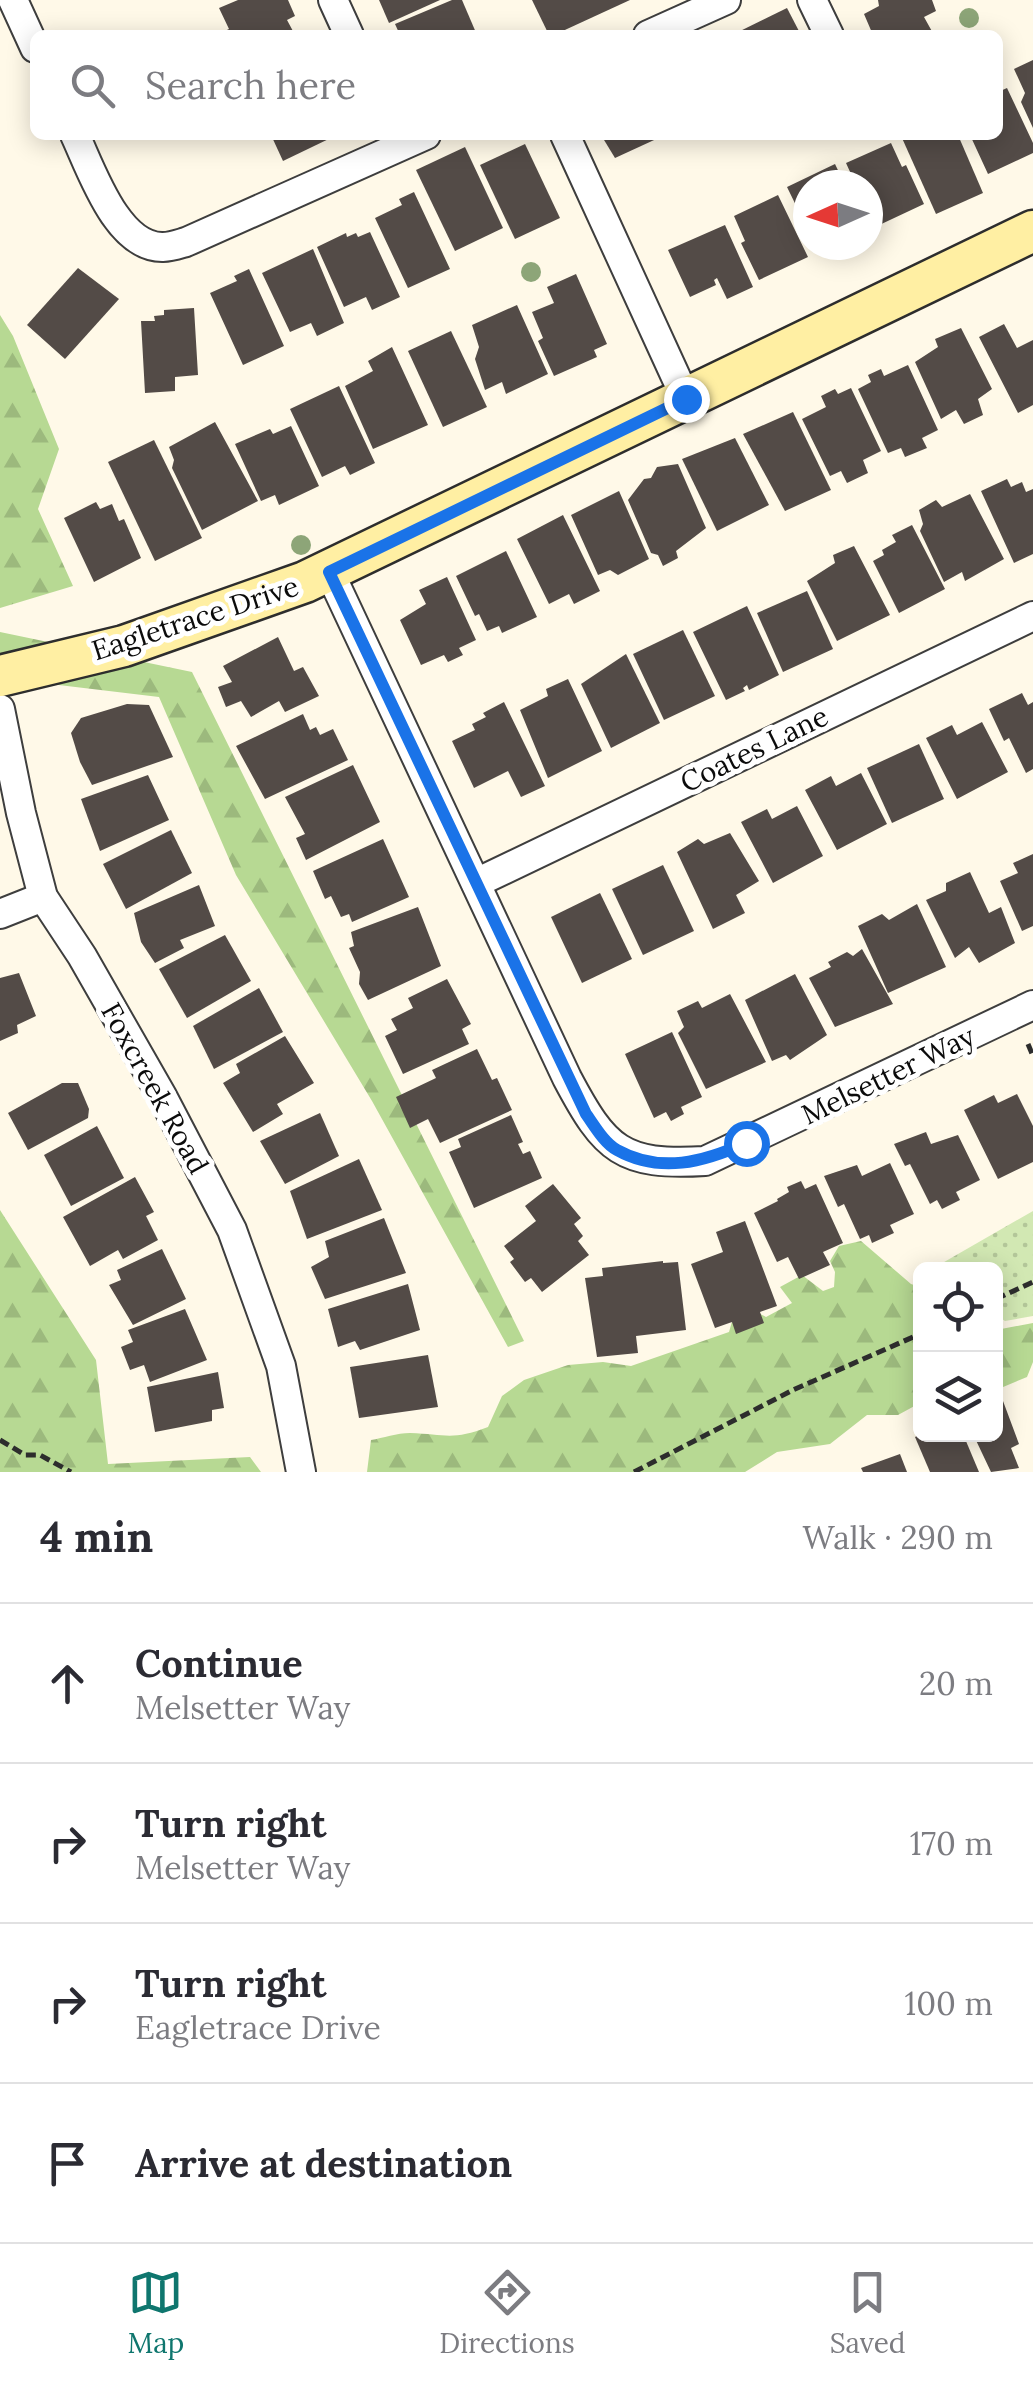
<!DOCTYPE html>
<html lang="en">
<head>
<meta charset="utf-8">
<style>
  body { margin:0; font-family:Lora,serif; background:#f7f7f7; color:#2b2b33 }
  .controls { position:absolute; right:30px; bottom:30px; display:grid; overflow:hidden; border-radius:15px; box-shadow:0 5px 25px #0003 }
  .controls button { width:90px; height:90px; display:grid; place-items:center; padding:0; border:0; border-bottom:2px solid #e1e1e2; background:#fff; color:#2b2b33; font:50px sans-serif }
  .compass { position:absolute; left:793px; top:170px; width:90px; height:90px; border-radius:50%; background:#fff; box-shadow:0 5px 25px #0003; rotate:267deg }
  .stop { position:absolute; width:30px; height:30px; margin:-22px; border:8px solid #1a73e8; border-radius:50%; background:#fff }
  .stop.end { background:#1a73e8; border-color:#fff; box-shadow:0 2px 10px #0008 }
  .list { margin:0; padding:0; list-style:none }
  h2 { display:flex; justify-content:space-between; align-items:center; height:130px; margin:0; padding:0 40px; font-size:42px }
  h2 small { font-size:32px; font-weight:400; color:#7c7c81 }
  .list li { display:grid; grid-template-columns:65px 1fr auto; gap:30px; align-items:center; box-sizing:border-box; height:160px; padding:0 40px; border-top:2px solid #e1e1e2 }
  .list b { display:block; font-size:38px; white-space:nowrap }
  .list p { margin:0; font-size:32px; white-space:nowrap; color:#7c7c81 }
  .list em { font-size:32px; font-style:normal; color:#7c7c81 }
  .icon { flex:none; width:55px; height:55px; fill:none; stroke:currentColor; stroke-width:2; stroke-linecap:round; stroke-linejoin:round }
  .map { position:relative; flex:none; width:1033px; height:1472px; overflow:hidden }
  .search { position:absolute; background:#fff; box-shadow:0 5px 25px #0003; left:30px; right:30px; top:30px; height:110px; display:flex; align-items:center; gap:25px; box-sizing:border-box; padding:0 35px; border-radius:15px; color:#7c7c81; font-size:38px }
  .sheet { height:770px; background:#fff }
  nav { display:flex; justify-content:space-around; align-items:center; box-sizing:border-box; height:140px; border-top:2px solid #e1e1e2; background:#fff; font-size:28px; color:#7c7c81 }
  nav a { display:grid; justify-items:center; gap:5px }
  nav .on { color:#0f766e }
  .map>svg:first-child { display:block }
</style>
</head>
<body>
<div class="map">
<svg width="1033" height="1472" viewBox="0 0 1033 1472">
  <defs>
    <pattern id="green-dots" width="8" height="8" patternUnits="userSpaceOnUse" patternTransform="scale(2.5)"><rect width="8" height="8" fill="#d2e8b3"/><path d="M2 2h.1M6 6h.1" fill="none" stroke="#b3c699" stroke-width="1.8" stroke-linecap="round"/></pattern>
    <pattern id="forest-firs" width="22" height="20" patternUnits="userSpaceOnUse" patternTransform="scale(2.5)"><rect width="22" height="20" fill="#b7d993"/><path d="M5 1l3.5 6h-7zM16 11l3.5 6h-7z" fill="#9cb97d"/></pattern>
  </defs>
  <rect width="100%" height="100%" fill="#fff9e8"/>
  <path fill="url(#green-dots)" d="M 1033,1211 L 1033,1316 L 1005,1321 L 996,1315 L 996,1270 L 932,1269 Z"/>
  <g fill="url(#forest-firs)">
    <path d="M 0,315 L 13,336 L 59,449 L 38,509 L 73,586 L 0,608 Z"/>
    <path d="M 0,632 L 192,672 L 524,1341 L 508,1347 L 372,1101 L 236,875 L 159,697 L 42,683 L 0,689 Z"/>
    <path d="M 0,1210 L 96,1360 L 108,1464 L 250,1457 L 261,1472 L 0,1472 Z"/>
    <path d="M 861,1241 L 911,1284 L 920,1287 L 920,1403 L 898,1415 L 867,1415 L 830,1444 L 777,1452 L 745,1472 L 367,1472 L 371,1440 C 383,1438 397,1433 410,1433 C 445,1434 452,1441 488,1427 L 502,1396 L 524,1380 L 568,1365 L 603,1362 L 631,1366 L 729,1332 L 733,1318 L 750,1308 L 766,1317 L 792,1303 L 780,1287 L 802,1275 L 823,1291 L 834,1287 L 835,1272 L 830,1261 L 839,1246 Z"/>
    <path d="M 1033,1323 L 1033,1362 L 1027,1377 L 996,1390 L 996,1325 L 1001,1329 Z"/>
  </g>
  <g fill="#534b47">
    <path d="M 238,0 L 288,0 L 295,16 L 287,20 L 294,33 L 216,35 L 229,29 L 219,8 Z"/>
    <path d="M 379,0 L 440,0 L 389,23 Z"/>
    <path d="M 452,0 L 462,0 L 477,35 L 400,35 L 395,24 Z"/>
    <path d="M 532,0 L 630,0 L 554,35 L 549,35 Z"/>
    <path d="M 878,0 L 932,0 L 936,11 L 924,17 L 934,35 L 873,35 L 864,14 L 879,6 Z"/>
    <path d="M 787,8 L 801,35 L 732,35 Z"/>
    <path d="M 1033,60 L 1033,128 L 1021,102 L 1025,93 L 1014,69 Z"/>
    <path d="M 1007,88 L 1033,143 L 1033,153 L 988,174 L 970,135 L 998,135 L 998,92 Z"/>
    <path d="M 271,135 L 337,135 L 283,161 Z"/>
    <path d="M 601,135 L 665,135 L 615,158 Z"/>
    <path d="M 908,135 L 958,135 L 983,193 L 936,214 L 902,138 Z"/>
    <path d="M 891,143 L 902,167 L 906,165 L 924,204 L 875,227 L 868,211 L 868,185 L 856,185 L 846,163 Z"/>
    <path d="M 525,144 L 560,218 L 515,239 L 480,165 Z"/>
    <path d="M 465,147 L 503,228 L 455,251 L 416,170 Z"/>
    <path d="M 835,164 L 845,185 L 808,185 L 808,230 L 787,187 Z"/>
    <path d="M 414,192 L 450,269 L 408,288 L 375,218 L 402,205 L 399,199 Z"/>
    <path d="M 778,195 L 808,257 L 759,280 L 741,243 L 745,241 L 734,216 Z"/>
    <path d="M 725,225 L 753,287 L 727,299 L 717,278 L 714,280 L 716,285 L 690,297 L 668,250 Z"/>
    <path d="M 370,232 L 400,297 L 372,310 L 366,297 L 344,307 L 317,247 L 346,233 L 347,237 L 356,233 L 358,237 Z"/>
    <path d="M 313,249 L 344,323 L 317,336 L 311,323 L 290,332 L 262,273 Z"/>
    <path d="M 78,268 L 119,299 L 65,359 L 27,325 Z"/>
    <path d="M 249,269 L 284,346 L 243,365 L 210,293 L 237,281 L 234,276 Z"/>
    <path d="M 576,274 L 607,344 L 594,350 L 597,357 L 554,376 L 538,341 L 543,338 L 532,312 L 554,303 L 547,287 Z"/>
    <path d="M 517,305 L 548,374 L 506,394 L 502,382 L 485,390 L 475,359 L 479,347 L 472,325 Z"/>
    <path d="M 194,308 L 198,375 L 175,377 L 175,391 L 145,393 L 141,321 L 155,321 L 154,316 L 164,315 L 164,310 Z"/>
    <path d="M 1004,324 L 1017,348 L 1033,340 L 1033,405 L 1018,413 L 979,337 Z"/>
    <path d="M 961,328 L 992,389 L 978,399 L 983,415 L 964,424 L 956,410 L 941,419 L 915,362 L 938,347 L 935,339 Z"/>
    <path d="M 451,331 L 487,407 L 443,427 L 408,351 Z"/>
    <path d="M 392,347 L 428,425 L 373,449 L 345,386 L 373,371 L 368,361 Z"/>
    <path d="M 908,365 L 938,430 L 922,438 L 927,448 L 905,457 L 901,448 L 888,453 L 858,389 L 871,382 L 868,375 L 881,369 L 884,376 Z"/>
    <path d="M 339,386 L 375,463 L 350,475 L 345,466 L 322,477 L 290,409 Z"/>
    <path d="M 851,388 L 881,451 L 863,460 L 868,473 L 847,483 L 841,471 L 830,476 L 802,419 L 826,407 L 821,396 L 835,389 L 838,394 Z"/>
    <path d="M 793,412 L 831,490 L 785,511 L 743,434 Z"/>
    <path d="M 215,422 L 258,501 L 202,530 L 172,468 L 174,460 L 169,447 Z"/>
    <path d="M 291,426 L 319,486 L 279,505 L 275,495 L 261,501 L 235,444 L 270,429 L 273,434 Z"/>
    <path d="M 735,438 L 769,505 L 717,531 L 682,459 Z"/>
    <path d="M 154,440 L 202,538 L 155,561 L 108,462 Z"/>
    <path d="M 678,464 L 706,528 L 676,551 L 678,558 L 663,566 L 658,555 L 651,553 L 628,500 L 644,479 L 651,478 L 657,467 Z"/>
    <path d="M 1007,479 L 1011,487 L 1022,482 L 1026,492 L 1033,489 L 1033,554 L 1014,563 L 981,491 Z"/>
    <path d="M 619,491 L 649,559 L 618,575 L 610,570 L 598,575 L 571,515 Z"/>
    <path d="M 970,494 L 1004,559 L 965,581 L 962,572 L 944,582 L 920,531 L 923,524 L 919,510 L 936,500 L 942,507 Z"/>
    <path d="M 96,502 L 100,509 L 112,504 L 119,521 L 124,519 L 141,558 L 94,582 L 64,518 Z"/>
    <path d="M 563,515 L 600,591 L 574,604 L 569,594 L 549,604 L 517,539 Z"/>
    <path d="M 912,525 L 945,589 L 899,613 L 873,561 L 884,555 L 882,550 L 896,542 L 892,535 Z"/>
    <path d="M 854,546 L 890,615 L 837,641 L 807,581 L 835,563 L 833,555 Z"/>
    <path d="M 506,551 L 537,617 L 502,633 L 499,626 L 487,631 L 479,614 L 475,616 L 456,576 Z"/>
    <path d="M 447,577 L 476,640 L 459,648 L 463,655 L 448,662 L 444,655 L 421,665 L 400,620 L 426,604 L 419,590 Z"/>
    <path d="M 807,591 L 833,649 L 783,672 L 757,613 Z"/>
    <path d="M 747,606 L 779,675 L 749,690 L 747,685 L 743,688 L 745,691 L 726,700 L 693,632 Z"/>
    <path d="M 683,630 L 715,696 L 664,720 L 633,654 Z"/>
    <path d="M 278,637 L 294,671 L 303,667 L 319,696 L 285,712 L 279,701 L 251,717 L 241,701 L 226,707 L 218,687 L 232,682 L 223,666 Z"/>
    <path d="M 626,654 L 660,723 L 611,748 L 581,684 Z"/>
    <path d="M 568,679 L 602,751 L 548,778 L 520,710 L 548,696 L 546,689 Z"/>
    <path d="M 1022,693 L 1028,705 L 1033,702 L 1033,769 L 1026,773 L 1009,738 L 1004,741 L 989,709 Z"/>
    <path d="M 504,702 L 545,786 L 521,797 L 508,771 L 474,788 L 452,741 L 475,730 L 472,724 L 486,717 L 483,713 Z"/>
    <path d="M 127,704 L 149,705 L 173,757 L 92,785 L 80,762 L 71,733 L 81,718 Z"/>
    <path d="M 303,714 L 310,730 L 316,727 L 320,735 L 333,729 L 348,760 L 265,799 L 236,746 Z"/>
    <path d="M 982,722 L 1008,772 L 957,799 L 926,738 L 952,725 L 957,735 Z"/>
    <path d="M 919,744 L 944,799 L 892,823 L 867,768 Z"/>
    <path d="M 353,765 L 380,822 L 306,860 L 296,838 L 305,834 L 285,797 Z"/>
    <path d="M 861,773 L 887,824 L 837,850 L 805,790 L 831,776 L 836,786 Z"/>
    <path d="M 148,775 L 169,820 L 100,851 L 81,799 Z"/>
    <path d="M 797,806 L 823,856 L 773,883 L 741,822 L 767,809 L 772,819 Z"/>
    <path d="M 171,830 L 192,873 L 126,909 L 103,864 Z"/>
    <path d="M 730,833 L 759,881 L 736,895 L 745,913 L 713,929 L 677,852 L 698,839 L 704,844 Z"/>
    <path d="M 383,839 L 409,897 L 352,922 L 349,914 L 341,917 L 331,896 L 325,899 L 313,871 Z"/>
    <path d="M 1033,854 L 1033,926 L 1022,931 L 1000,881 L 1018,873 L 1013,863 Z"/>
    <path d="M 663,865 L 694,931 L 643,955 L 612,889 Z"/>
    <path d="M 970,872 L 989,913 L 1001,907 L 1015,943 L 979,963 L 969,947 L 955,958 L 926,900 L 946,891 L 946,883 Z"/>
    <path d="M 199,885 L 215,926 L 180,940 L 184,948 L 155,963 L 141,942 L 134,913 Z"/>
    <path d="M 600,893 L 632,959 L 582,983 L 551,917 Z"/>
    <path d="M 917,904 L 946,967 L 888,993 L 858,926 L 882,914 L 889,920 Z"/>
    <path d="M 418,907 L 441,966 L 368,1000 L 359,984 L 360,972 L 349,948 L 354,946 L 351,932 Z"/>
    <path d="M 225,935 L 251,981 L 187,1018 L 159,969 Z"/>
    <path d="M 862,949 L 893,1004 L 835,1027 L 809,978 L 831,967 L 828,962 L 847,952 L 853,956 Z"/>
    <path d="M 19,973 L 36,1016 L 17,1025 L 18,1033 L 0,1041 L 0,978 Z"/>
    <path d="M 795,974 L 827,1035 L 790,1060 L 786,1055 L 772,1061 L 745,1000 Z"/>
    <path d="M 447,979 L 471,1024 L 462,1029 L 469,1044 L 403,1074 L 385,1036 L 397,1030 L 391,1019 L 413,1008 L 408,998 Z"/>
    <path d="M 259,988 L 283,1032 L 214,1069 L 193,1026 Z"/>
    <path d="M 730,994 L 766,1062 L 706,1089 L 678,1033 L 684,1027 L 677,1011 L 698,1001 L 702,1008 Z"/>
    <path d="M 672,1032 L 702,1097 L 681,1107 L 684,1114 L 671,1121 L 666,1112 L 654,1118 L 625,1054 Z"/>
    <path d="M 285,1036 L 314,1083 L 277,1104 L 283,1114 L 253,1132 L 223,1083 L 240,1073 L 236,1064 Z"/>
    <path d="M 477,1049 L 492,1080 L 497,1078 L 512,1110 L 440,1143 L 428,1119 L 410,1128 L 396,1097 L 436,1078 L 432,1070 Z"/>
    <path d="M 62,1083 L 78,1083 L 89,1109 L 88,1118 L 28,1150 L 8,1113 Z"/>
    <path d="M 1017,1094 L 1033,1126 L 1033,1162 L 998,1179 L 964,1110 L 994,1095 L 998,1103 Z"/>
    <path d="M 320,1113 L 339,1156 L 285,1184 L 260,1141 Z"/>
    <path d="M 511,1115 L 523,1142 L 518,1144 L 523,1154 L 530,1151 L 542,1178 L 474,1208 L 449,1152 L 461,1147 L 458,1139 Z"/>
    <path d="M 97,1126 L 124,1178 L 71,1206 L 44,1155 Z"/>
    <path d="M 926,1132 L 931,1144 L 958,1135 L 980,1180 L 956,1192 L 960,1200 L 942,1209 L 937,1200 L 930,1204 L 910,1164 L 905,1166 L 894,1144 Z"/>
    <path d="M 359,1159 L 382,1210 L 307,1239 L 290,1191 Z"/>
    <path d="M 890,1163 L 914,1214 L 890,1225 L 894,1233 L 872,1243 L 869,1235 L 860,1239 L 844,1204 L 838,1207 L 824,1176 L 857,1165 L 862,1176 Z"/>
    <path d="M 135,1177 L 154,1212 L 146,1216 L 158,1240 L 123,1259 L 118,1250 L 90,1266 L 63,1217 Z"/>
    <path d="M 801,1181 L 805,1189 L 816,1184 L 843,1243 L 823,1252 L 830,1265 L 799,1279 L 788,1257 L 777,1262 L 754,1213 L 778,1201 L 777,1199 L 789,1192 L 787,1187 Z"/>
    <path d="M 553,1184 L 581,1218 L 574,1224 L 583,1236 L 578,1241 L 589,1255 L 542,1292 L 531,1278 L 525,1282 L 510,1262 L 514,1259 L 504,1246 L 536,1221 L 525,1206 Z"/>
    <path d="M 384,1218 L 406,1273 L 325,1299 L 311,1267 L 329,1257 L 325,1241 Z"/>
    <path d="M 745,1221 L 777,1306 L 760,1312 L 764,1323 L 736,1334 L 732,1322 L 715,1328 L 691,1264 L 723,1252 L 716,1232 Z"/>
    <path d="M 162,1249 L 186,1299 L 133,1325 L 109,1285 L 121,1280 L 117,1270 Z"/>
    <path d="M 663,1261 L 663,1263 L 678,1262 L 686,1330 L 636,1336 L 638,1353 L 597,1357 L 585,1278 L 603,1276 L 602,1268 Z"/>
    <path d="M 408,1284 L 420,1330 L 360,1350 L 355,1341 L 338,1347 L 328,1309 Z"/>
    <path d="M 185,1309 L 207,1360 L 150,1382 L 144,1365 L 130,1370 L 121,1347 L 133,1342 L 128,1330 Z"/>
    <path d="M 428,1355 L 438,1407 L 359,1418 L 350,1367 Z"/>
    <path d="M 218,1372 L 224,1408 L 212,1410 L 212,1421 L 155,1432 L 147,1387 Z"/>
    <path d="M 1003,1401 L 1019,1444 L 1011,1448 L 1019,1468 L 991,1472 L 973,1434 L 996,1434 L 996,1404 Z"/>
    <path d="M 921,1434 L 963,1434 L 979,1472 L 930,1472 L 915,1437 Z"/>
    <path d="M 900,1454 L 907,1472 L 863,1472 L 861,1468 Z"/>
  </g>
  <g fill="none" stroke-linecap="round" stroke-linejoin="round">
    <defs>
      <g id="street">
        <path d="M 13,0 L 35,48"/>
        <path d="M 333,0 L 349,35"/>
        <path d="M 812,0 L 829,35"/>
        <path d="M 648,35 L 726,0"/>
        <path d="M 75,135 C 91,169 117,248 163,247 C 171,247 179,244 186,242 L 426,135"/>
        <path d="M 565,135 L 686,399"/>
        <path d="M 329,571 L 567,1078 C 605,1150 622,1166 705,1161 L 1033,1005"/>
        <path d="M 0,709 L 21,813 L 43,897 L 82,956 L 162,1096 L 232,1230 L 281,1366 L 301,1472"/>
        <path d="M 476,883 L 1033,616"/>
        <path d="M 0,914 L 43,897"/>
      </g>
      <path id="secondary" d="M 0,676 L 124,646 L 305,582 L 1033,231"/>
    </defs>
    <use href="#street" stroke="#3e3e3e" stroke-width="32"/>
    <use href="#secondary" stroke="#2d2d2d" stroke-width="45"/>
    <g stroke="#2d2d2d" stroke-width="5" stroke-dasharray="10 5" stroke-linecap="butt">
      <path d="M 1028,1044 L 1033,1056"/>
      <path d="M 996,1299 L 1033,1282"/>
      <path d="M 0,1440 L 25,1455 L 40,1455 L 71,1472"/>
      <path d="M 634,1472 L 793,1390 L 920,1334"/>
    </g>
    <use href="#street" stroke="#fff" stroke-width="28"/>
    <use href="#secondary" stroke="#ffefa3" stroke-width="40"/>
  </g>
  <g fill="#8da578">
    <circle cx="969" cy="18" r="10"/>
    <circle cx="531" cy="272" r="10"/>
    <circle cx="301" cy="545" r="10"/>
  </g>
  <g fill="none" stroke-linecap="round" stroke-linejoin="round">
    <path stroke="#1a73e8" stroke-width="12" d="M 686,399 L 329,572 L 586,1114 C 594,1125 604,1143 617,1150 C 660,1174 704,1162 746,1143"/>
  </g>
  <g text-anchor="middle" dominant-baseline="central" stroke-width="10" stroke-linejoin="round" paint-order="stroke">
    <g font-size="28" fill="#0b0b0b" stroke="#fff">
      <text transform="translate(195 618) rotate(-18)">Eagletrace Drive</text>
      <text transform="translate(754 749) rotate(-26)">Coates Lane</text>
      <text transform="translate(888 1075) rotate(-26)">Melsetter Way</text>
      <text transform="translate(155 1088) rotate(61)">Foxcreek Road</text>
    </g>
  </g>
</svg>
<div class="controls">
<button><svg class="icon" aria-label="locate" viewBox="0 0 24 24"><circle cx="12" cy="12" r="6"/><path d="M12 2v4M12 18v4M2 12h4M18 12h4"/></svg></button>
<button><svg class="icon" aria-label="layers" viewBox="0 0 24 24"><path d="M12 4l9 5-9 5-9-5zM3 14l9 5 9-5"/></svg></button>
</div>
<svg class="compass" viewBox="-18 -18 36 36"><path d="M0-13l5 13h-10z" fill="#e53935"/><path d="M0 13l5-13h-10z" fill="#7c7c81"/></svg>
<div class="stop" style="left:746px;top:1143px"></div>
<div class="stop end" style="left:686px;top:399px"></div>
<div class="search"><svg class="icon" aria-label="search" viewBox="0 0 24 24"><circle cx="10" cy="10" r="6"/><path d="M15 15l6 6"/></svg>Search here</div>
</div>
<section class="sheet">
<h2>4 min<small>Walk · 290 m</small></h2>
<ul class="list">
<li><svg class="icon" aria-label="ahead" viewBox="0 0 24 24"><path d="M12 20V5M6 11l6-6 6 6"/></svg><div><b>Continue</b><p>Melsetter Way</p></div><em>20 m</em></li>
<li><svg class="icon" aria-label="right" viewBox="0 0 24 24"><path d="M7 20v-9h11M14 6l5 5-5 5"/></svg><div><b>Turn right</b><p>Melsetter Way</p></div><em>170 m</em></li>
<li><svg class="icon" aria-label="right" viewBox="0 0 24 24"><path d="M7 20v-9h11M14 6l5 5-5 5"/></svg><div><b>Turn right</b><p>Eagletrace Drive</p></div><em>100 m</em></li>
<li><svg class="icon" aria-label="arrive" viewBox="0 0 24 24"><path d="M6 21V4h12l-3 4 3 4H6"/></svg><div><b>Arrive at destination</b></div></li>
</ul>
</section>
<nav>
<a class="on"><svg class="icon" aria-label="map" viewBox="0 0 24 24"><path d="M3 6l6-2 6 2 6-2v14l-6 2-6-2-6 2zM9 4v14M15 6v14"/></svg>Map</a>
<a><svg class="icon" aria-label="directions" viewBox="0 0 24 24"><path d="M12 3l9 9-9 9-9-9zM9 14v-3h6M13 9l2 2-2 2"/></svg>Directions</a>
<a><svg class="icon" aria-label="saved" viewBox="0 0 24 24"><path d="M7 4h10v16l-5-4-5 4z"/></svg>Saved</a>
</nav>
</body>
</html>
